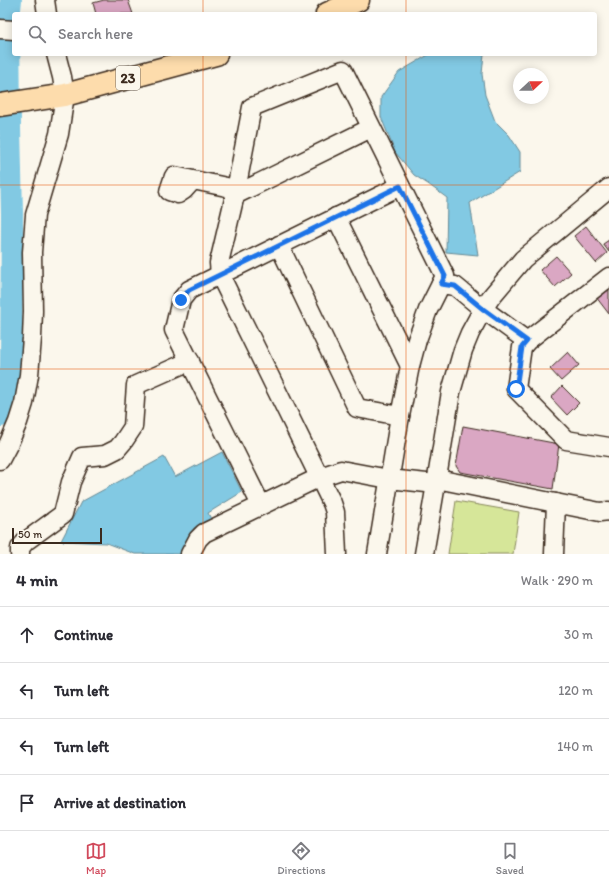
<!DOCTYPE html>
<html lang="en">
<head>
<meta charset="utf-8">
<style>
  body { margin:0; font-family:Itim,sans-serif; background:#f2f2f3; color:#2b2b33 }
  .compass { position:absolute; left:513px; top:68px; width:36px; height:36px; border-radius:50%; background:#fff; box-shadow:0 2px 10px #0003; rotate:68deg }
  .scale { position:absolute; left:12px; bottom:10px; width:90px; box-sizing:border-box; padding-left:4px; border:2px solid #3b2a1e; border-top:0; font-size:11px; line-height:14px; white-space:nowrap; color:#3b2a1e; -webkit-text-stroke:3px #fbf7ec; paint-order:stroke }
  .stop { position:absolute; width:12px; height:12px; margin:-9px; border:3px solid #1a73e8; border-radius:50%; background:#fff }
  .stop.end { background:#1a73e8; border-color:#fff; box-shadow:0 1px 4px #0008 }
  .list { margin:0; padding:0; list-style:none }
  h2 { display:flex; justify-content:space-between; align-items:center; height:52px; margin:0; padding:0 16px; font-size:17px }
  h2 small { font-size:13px; font-weight:400; color:#7c7c81 }
  .list li { display:grid; grid-template-columns:26px 1fr auto; gap:12px; align-items:center; box-sizing:border-box; height:56px; padding:0 16px; border-top:1px solid #e1e1e2 }
  .list b { display:block; font-size:15px; white-space:nowrap }
  .list em { font-size:13px; font-style:normal; color:#7c7c81 }
  .icon { flex:none; width:22px; height:22px; fill:none; stroke:currentColor; stroke-width:2; stroke-linecap:round; stroke-linejoin:round }
  .map { position:relative; flex:none; width:609px; height:554px; overflow:hidden }
  .search { position:absolute; background:#fff; box-shadow:0 2px 10px #0003; left:12px; right:12px; top:12px; height:44px; display:flex; align-items:center; gap:10px; box-sizing:border-box; padding:0 14px; border-radius:4px; color:#7c7c81; font-size:15px }
  .sheet { height:276px; background:#fff }
  nav { display:flex; justify-content:space-around; align-items:center; box-sizing:border-box; height:56px; border-top:1px solid #e1e1e2; background:#fff; font-size:11px; color:#7c7c81 }
  nav a { display:grid; justify-items:center; gap:2px }
  nav .on { color:#d1495b }
  .map>svg:first-child { display:block }
</style>
</head>
<body>
<div class="map">
<svg width="609" height="554" viewBox="0 0 609 554">
  <rect width="100%" height="100%" fill="#fbf7ec"/>
  <filter id="ink" filterUnits="userSpaceOnUse"><feTurbulence type="fractalNoise" baseFrequency=".025" numOctaves="2"/><feDisplacementMap in="SourceGraphic" scale="8" xChannelSelector="R" yChannelSelector="G"/><feConvolveMatrix kernelMatrix="1 2 1 2 8 2 1 2 1" color-interpolation-filters="sRGB"/></filter>
  <g filter="url(#ink)">
    <path fill="#d6e699" stroke="#88885c" d="M 456,501 L 519,512 L 513,554 L 448,554 Z"/>
    <g fill="#82c9e3" stroke="#668994">
      <path d="M 430,54 L 484,54 L 482,74 L 485,95 L 495,121 L 509,135 L 520,152 L 520,172 L 470,203 L 478,255 L 446,252 L 447,198 L 428,184 L 414,175 L 395,152 L 381,117 L 381,97 L 399,72 Z"/>
      <path d="M 222,452 L 242,492 L 208,513 L 211,519 L 194,528 L 181,554 L 135,554 L 106,543 L 61,541 L 81,502 L 164,457 L 175,477 Z"/>
    </g>
    <g fill="none" stroke-linecap="round" stroke-linejoin="round">
      <path stroke="#82c9e3" stroke-width="22" d="M 0,416 L 3,410 L 11,366 L 12,214 L 10,128 L 9,18 L 11,0"/>
    </g>
    <g fill="#daa7c3" stroke="#3b2a1e">
      <path d="M 104,0 L 128,0 L 133,14 L 96,14 L 93,3 Z"/>
      <path d="M 586,226 L 607,253 L 596,263 L 574,236 Z"/>
      <path d="M 609,240 L 609,252 L 603,244 Z"/>
      <path d="M 556,256 L 571,273 L 555,287 L 540,270 Z"/>
      <path d="M 609,287 L 609,314 L 596,297 Z"/>
      <path d="M 568,352 L 579,365 L 561,381 L 550,369 Z"/>
      <path d="M 562,386 L 579,403 L 567,415 L 551,398 Z"/>
      <path d="M 463,426 L 559,444 L 553,489 L 460,472 L 456,466 Z"/>
    </g>
    <g fill="none" stroke-linecap="round" stroke-linejoin="round">
      <defs>
        <g id="minor">
          <path d="M 45,0 L 47,14"/>
          <path d="M 0,29 L 14,30"/>
          <path d="M 193,180 L 184,190 L 178,194 L 169,191 L 174,176 L 236,189"/>
          <path d="M 235,195 L 371,128"/>
          <path d="M 336,217 L 410,366"/>
          <path d="M 279,245 L 357,408 L 400,416"/>
          <path d="M 609,277 L 527,341 L 522,347 L 516,389 L 566,440 L 609,447"/>
          <path d="M 441,284 L 455,286 L 483,309 L 527,341"/>
          <path d="M 0,460 L 9,443 L 18,422 L 24,403 L 29,375 L 32,338 L 33,311 L 32,252 L 35,215 L 59,134 L 65,95 L 62,77 L 56,54"/>
          <path d="M 437,479 L 600,512 L 609,511"/>
          <path d="M 261,505 L 174,330 L 181,300 L 189,290 L 400,186"/>
          <path d="M 20,554 L 20,548 L 26,541 L 63,514 L 71,482 L 82,457 L 105,455 L 117,449 L 123,442 L 133,427 L 136,385 L 190,361"/>
          <path d="M 190,554 L 198,539 L 204,533 L 320,477 L 341,470 L 389,479 L 436,484"/>
          <path d="M 337,554 L 335,512 L 332,503 L 220,275 L 219,263 L 235,195 L 252,107 L 343,70 L 445,276 L 428,310 L 417,340 L 410,366 L 400,416 L 377,554"/>
          <path d="M 424,554 L 436,484 L 451,392 L 463,350 L 470,333 L 483,309 L 491,297 L 523,259 L 609,188"/>
          <path d="M 554,554 L 556,503"/>
        </g>
        <g id="highway">
          <path d="M 327,14 L 358,0"/>
          <path d="M 0,105 L 65,95 L 216,54"/>
        </g>
      </defs>
      <use href="#minor" stroke="#3b2a1e" stroke-width="21"/>
      <use href="#highway" stroke="#3b2a1e" stroke-width="25"/>
      <use href="#minor" stroke="#fbf7ec" stroke-width="18"/>
      <use href="#highway" stroke="#fddcac" stroke-width="22"/>
    </g>
  </g>
  <g fill="none" stroke-linecap="round" stroke-linejoin="round" filter="url(#ink)">
    <path stroke="#1a73e8" stroke-width="5" d="M 181,300 L 189,290 L 400,186 L 445,276 L 441,284 L 455,286 L 483,309 L 527,341 L 522,347 L 516,389"/>
  </g>
  <path fill="none" stroke="#e8590c" stroke-width="1" stroke-opacity="0.55" d="M 203,0 L 203,14M 406,0 L 406,14M 203,54 L 203,554M 406,54 L 406,554M 0,185 L 609,185M 0,369 L 609,369"/>
  <g text-anchor="middle" dominant-baseline="central" stroke-width="3" stroke-linejoin="round" paint-order="stroke">
    <rect fill="#fbf7ec" stroke="#75685c" stroke-width="1" x="116" y="66" width="24" height="24" rx="3"/>
    <g font-size="14" font-weight="bold" fill="#3b2a1e">
      <text x="128" y="78">23</text>
    </g>
  </g>
</svg>
<svg class="compass" viewBox="-18 -18 36 36"><path d="M0-13l5 13h-10z" fill="#e53935"/><path d="M0 13l5-13h-10z" fill="#7c7c81"/></svg>
<div class="scale">50 m</div>
<div class="stop" style="left:516px;top:389px"></div>
<div class="stop end" style="left:181px;top:300px"></div>
<div class="search"><svg class="icon" aria-label="search" viewBox="0 0 24 24"><circle cx="10" cy="10" r="6"/><path d="M15 15l6 6"/></svg>Search here</div>
</div>
<section class="sheet">
<h2>4 min<small>Walk · 290 m</small></h2>
<ul class="list">
<li><svg class="icon" aria-label="ahead" viewBox="0 0 24 24"><path d="M12 20V5M6 11l6-6 6 6"/></svg><div><b>Continue</b></div><em>30 m</em></li>
<li><svg class="icon" aria-label="left" viewBox="0 0 24 24"><path d="M17 20v-9H6M10 6l-5 5 5 5"/></svg><div><b>Turn left</b></div><em>120 m</em></li>
<li><svg class="icon" aria-label="left" viewBox="0 0 24 24"><path d="M17 20v-9H6M10 6l-5 5 5 5"/></svg><div><b>Turn left</b></div><em>140 m</em></li>
<li><svg class="icon" aria-label="arrive" viewBox="0 0 24 24"><path d="M6 21V4h12l-3 4 3 4H6"/></svg><div><b>Arrive at destination</b></div></li>
</ul>
</section>
<nav>
<a class="on"><svg class="icon" aria-label="map" viewBox="0 0 24 24"><path d="M3 6l6-2 6 2 6-2v14l-6 2-6-2-6 2zM9 4v14M15 6v14"/></svg>Map</a>
<a><svg class="icon" aria-label="directions" viewBox="0 0 24 24"><path d="M12 3l9 9-9 9-9-9zM9 14v-3h6M13 9l2 2-2 2"/></svg>Directions</a>
<a><svg class="icon" aria-label="saved" viewBox="0 0 24 24"><path d="M7 4h10v16l-5-4-5 4z"/></svg>Saved</a>
</nav>
</body>
</html>
